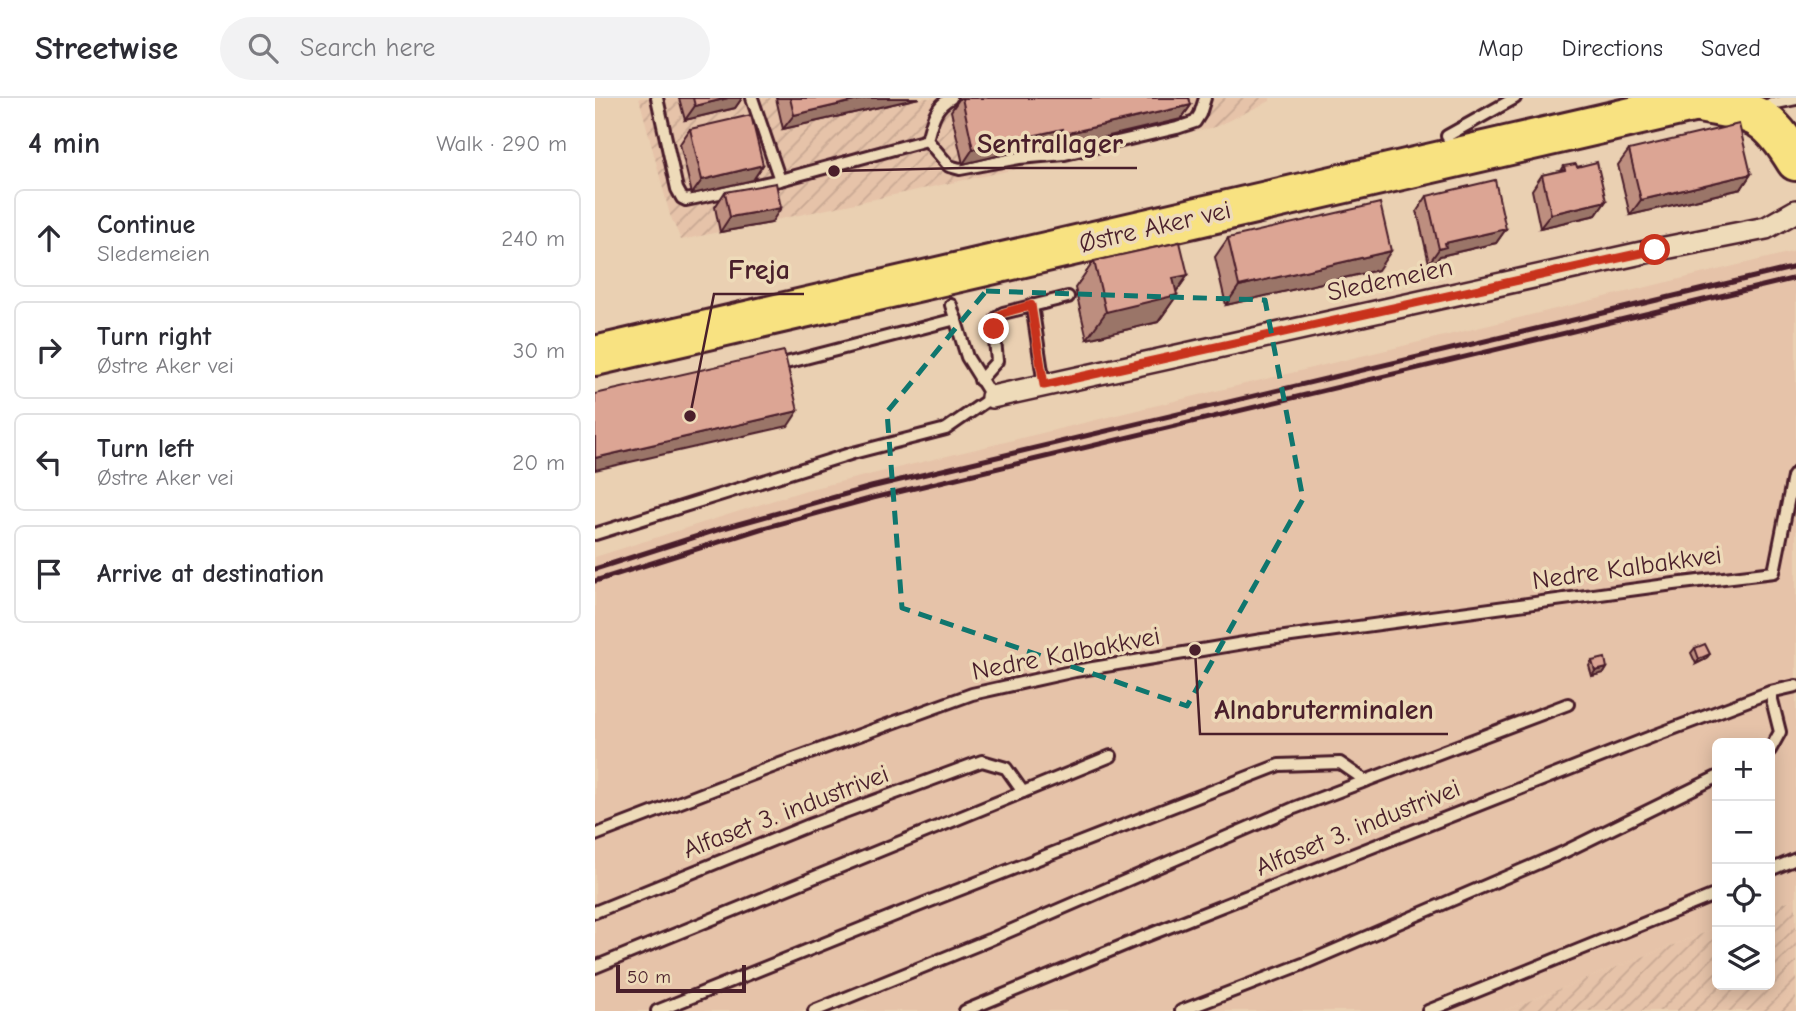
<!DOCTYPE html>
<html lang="en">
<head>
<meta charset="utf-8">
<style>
  body { margin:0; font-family:"Comic Neue",sans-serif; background:#f2f2f3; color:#2b2b33 }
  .controls { position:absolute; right:21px; bottom:21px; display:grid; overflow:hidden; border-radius:10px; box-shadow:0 4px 18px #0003 }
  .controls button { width:63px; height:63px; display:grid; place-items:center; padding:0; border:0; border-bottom:2px solid #e1e1e2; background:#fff; color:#2b2b33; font:35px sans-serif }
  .scale { position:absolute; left:21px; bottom:18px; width:130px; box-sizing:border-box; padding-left:7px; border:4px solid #4a1f2b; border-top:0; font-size:19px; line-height:24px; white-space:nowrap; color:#4a1f2b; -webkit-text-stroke:5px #eedbb9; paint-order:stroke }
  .stop { position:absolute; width:21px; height:21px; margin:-16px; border:5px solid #c8321e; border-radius:50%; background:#fff }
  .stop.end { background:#c8321e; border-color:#fff; box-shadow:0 2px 7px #0008 }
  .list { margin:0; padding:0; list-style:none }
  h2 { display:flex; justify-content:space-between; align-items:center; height:91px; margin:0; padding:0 28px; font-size:30px }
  h2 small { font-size:23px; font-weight:400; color:#7c7c81 }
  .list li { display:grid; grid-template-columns:46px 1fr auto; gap:21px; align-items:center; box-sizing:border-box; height:98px; margin:0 14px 14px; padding:0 14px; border:2px solid #e1e1e2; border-radius:10px }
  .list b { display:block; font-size:26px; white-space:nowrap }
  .list p { margin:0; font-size:23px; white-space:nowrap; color:#7c7c81 }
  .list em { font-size:23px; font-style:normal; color:#7c7c81 }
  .icon { flex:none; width:38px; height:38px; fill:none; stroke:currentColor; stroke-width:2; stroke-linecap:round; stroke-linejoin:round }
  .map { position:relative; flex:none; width:1201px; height:913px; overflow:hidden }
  header { display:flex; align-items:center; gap:42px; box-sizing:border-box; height:98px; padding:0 35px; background:#fff; border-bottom:2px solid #e1e1e2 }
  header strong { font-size:33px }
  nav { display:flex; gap:38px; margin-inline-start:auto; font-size:24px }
  .search { width:490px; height:63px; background:#f2f2f3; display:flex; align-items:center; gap:18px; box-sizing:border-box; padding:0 24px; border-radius:38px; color:#7c7c81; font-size:26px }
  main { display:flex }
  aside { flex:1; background:#fff }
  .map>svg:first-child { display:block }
</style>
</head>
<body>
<header>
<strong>Streetwise</strong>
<div class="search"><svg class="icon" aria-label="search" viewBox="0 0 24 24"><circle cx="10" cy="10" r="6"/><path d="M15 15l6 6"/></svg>Search here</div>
<nav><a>Map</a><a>Directions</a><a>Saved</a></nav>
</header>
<main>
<aside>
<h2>4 min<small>Walk · 290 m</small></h2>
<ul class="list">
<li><svg class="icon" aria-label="ahead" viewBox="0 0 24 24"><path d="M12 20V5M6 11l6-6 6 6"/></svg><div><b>Continue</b><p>Sledemeien</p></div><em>240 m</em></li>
<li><svg class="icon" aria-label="right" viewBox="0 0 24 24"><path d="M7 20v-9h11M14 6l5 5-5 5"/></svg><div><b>Turn right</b><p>Østre Aker vei</p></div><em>30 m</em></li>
<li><svg class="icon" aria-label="left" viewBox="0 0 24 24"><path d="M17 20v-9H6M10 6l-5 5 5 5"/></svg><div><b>Turn left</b><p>Østre Aker vei</p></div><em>20 m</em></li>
<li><svg class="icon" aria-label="arrive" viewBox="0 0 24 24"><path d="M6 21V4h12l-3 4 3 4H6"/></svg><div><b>Arrive at destination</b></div></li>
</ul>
</aside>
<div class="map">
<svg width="1201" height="913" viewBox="0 0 1201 913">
  <defs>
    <pattern id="industrial-furrows" width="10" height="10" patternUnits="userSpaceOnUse" patternTransform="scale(1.75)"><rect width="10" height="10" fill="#e6c3a9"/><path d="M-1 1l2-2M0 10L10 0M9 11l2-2" fill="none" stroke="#c7a792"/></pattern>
  </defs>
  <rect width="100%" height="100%" fill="#ead0b2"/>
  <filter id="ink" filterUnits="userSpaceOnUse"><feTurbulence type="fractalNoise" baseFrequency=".0143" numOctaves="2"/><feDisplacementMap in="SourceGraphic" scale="14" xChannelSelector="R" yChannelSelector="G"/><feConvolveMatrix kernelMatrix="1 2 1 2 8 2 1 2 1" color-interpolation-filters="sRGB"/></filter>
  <g filter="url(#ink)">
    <path fill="#e6c3a9" d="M 1201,153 L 1201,800 L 1175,810 L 1175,645 L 1122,645 L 1122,830 L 908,913 L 0,913 L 0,459 L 211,392 Z"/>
    <g fill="url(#industrial-furrows)">
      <path d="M 44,0 L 675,0 L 675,3 L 620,29 L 86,142 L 75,117 Z"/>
      <path d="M 1201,800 L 1201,913 L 908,913 L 1122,830 L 1122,887 L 1175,887 L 1175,810 Z"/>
    </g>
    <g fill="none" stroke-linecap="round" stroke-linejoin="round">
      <defs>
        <g id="lane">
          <path d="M 62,0 L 82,91 L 87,100 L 91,102 L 185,82 L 332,42 C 337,24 339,9 356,0"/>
          <path d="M 157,0 L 185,82"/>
          <path d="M 1162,9 L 1201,1"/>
          <path d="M 852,38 L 920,0"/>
          <path d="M 332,42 L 354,68 L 365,71 L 424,60 L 470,56 L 582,30 L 600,24 L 605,16 L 610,0"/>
          <path d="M 437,207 L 449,287"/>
          <path d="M 180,265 L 187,266 L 361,221"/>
          <path d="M 385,282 L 402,263 L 399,231 L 402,220 L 408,215 L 473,199"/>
          <path d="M 0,436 L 258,355 L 351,331 L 397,299 L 372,259 L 356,207"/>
          <path d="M 1175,652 L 1185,634 L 1175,594"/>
          <path d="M 0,737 L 174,670 L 377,596 L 480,573 L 667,542 L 1079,486 L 1179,474 L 1198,379 L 1201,375"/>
          <path d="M 1175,772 L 1201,761"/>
          <path d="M 0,814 L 217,726 L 387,663 L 411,670 L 428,694"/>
          <path d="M 0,869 L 516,658"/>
          <path d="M 62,913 L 330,805 L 684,667 L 745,665 L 771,683"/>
          <path d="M 219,913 L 394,842 L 699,710 L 973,606"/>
          <path d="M 370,913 L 546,840 L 1056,639 L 1175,594 L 1201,588"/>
          <path d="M 586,913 L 708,866 L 969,754 L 1122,679"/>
          <path d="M 833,913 L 1122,796"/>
        </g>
        <path id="street" d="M 397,299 L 1060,152 L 1171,130 L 1201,113"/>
        <g id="highway">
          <path d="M 1099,4 C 1156,15 1169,10 1201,63"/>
          <path d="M 0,258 L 1119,0"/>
        </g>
      </defs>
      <use href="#lane" stroke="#4a1f2b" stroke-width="16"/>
      <use href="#street" stroke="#4a1f2b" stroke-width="26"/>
      <use href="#highway" stroke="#4a1f2b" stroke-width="44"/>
      <use href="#lane" stroke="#eedbb9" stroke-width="10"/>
      <use href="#street" stroke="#eedbb9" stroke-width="21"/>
      <use href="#highway" stroke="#f8e281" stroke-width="38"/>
      <g stroke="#4a1f2b" stroke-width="5">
        <path d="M 0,471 L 125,431 L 276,389 L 1201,169"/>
        <path d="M 0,483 L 165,431 L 278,400 L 1201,180"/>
      </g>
    </g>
    <g fill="#bd8e7f" stroke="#4a1f2b" stroke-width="2">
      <path d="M 84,0 L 147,0 L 140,10 L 90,22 Z"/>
      <path d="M 181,0 L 324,0 L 188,31 Z"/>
      <path d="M 365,0 L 594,0 L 596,7 L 586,21 L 459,51 L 457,45 L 368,66 L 356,13 Z"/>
      <path d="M 95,31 L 168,67 L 158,82 L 97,96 L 85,46 Z"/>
      <path d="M 1034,52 L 1156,76 L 1146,91 L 1035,117 L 1023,67 Z"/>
      <path d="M 969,68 L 982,69 L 1011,103 L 1001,117 L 945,130 L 937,92 L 947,77 L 966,73 Z"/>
      <path d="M 130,94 L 176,125 L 125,134 L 120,109 Z"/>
      <path d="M 832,98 L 911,131 L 901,145 L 845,158 L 841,163 L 834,165 L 822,113 Z"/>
      <path d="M 633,140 L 783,172 L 631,207 L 620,159 Z"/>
      <path d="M 499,163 L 593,177 L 581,194 L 582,197 L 563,224 L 492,241 L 480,190 Z"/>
      <path d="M 1100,550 L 1111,561 L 1101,566 L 1096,555 Z"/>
      <path d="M 997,563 L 1012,570 L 1009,575 L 997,578 L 994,568 Z"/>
    </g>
    <g fill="#9a7468" stroke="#4a1f2b" stroke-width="2">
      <path d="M 133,0 L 147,0 L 140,10 L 90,22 L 100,8 Z"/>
      <path d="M 272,0 L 324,0 L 188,31 L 199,17 Z"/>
      <path d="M 596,7 L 586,21 L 459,51 L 469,36 Z"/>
      <path d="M 468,31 L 457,45 L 368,66 L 378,51 Z"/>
      <path d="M 168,67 L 158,82 L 97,96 L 107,82 Z"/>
      <path d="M 1156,76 L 1146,91 L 1035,117 L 1046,102 Z"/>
      <path d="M 1011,103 L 1001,117 L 945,130 L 956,116 Z"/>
      <path d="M 186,110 L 176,125 L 125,134 L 135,119 Z"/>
      <path d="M 911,131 L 901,145 L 845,158 L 841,163 L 834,165 L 844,151 L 850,145 Z"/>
      <path d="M 796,153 L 783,172 L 631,207 L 644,188 Z"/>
      <path d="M 593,177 L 578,198 L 582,197 L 563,224 L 492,241 L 511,214 L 578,180 Z"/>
      <path d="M 203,313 L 193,328 L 0,372 L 0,360 Z"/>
      <path d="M 1115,556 L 1111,561 L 1101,566 L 1104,561 Z"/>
      <path d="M 1012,570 L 1009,575 L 997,578 L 1000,573 Z"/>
    </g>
    <g fill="#dca594" stroke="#4a1f2b" stroke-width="2">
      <path d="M 98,0 L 133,0 L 100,8 Z"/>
      <path d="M 195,0 L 272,0 L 199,17 Z"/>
      <path d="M 367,0 L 594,0 L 596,7 L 469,36 L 468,31 L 378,51 Z"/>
      <path d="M 156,17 L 168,67 L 107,82 L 95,31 Z"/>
      <path d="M 1144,26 L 1156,76 L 1046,102 L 1034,52 Z"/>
      <path d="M 1002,64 L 1011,103 L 956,116 L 947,77 L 970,72 L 969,68 L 981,66 L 982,69 Z"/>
      <path d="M 900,82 L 911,131 L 850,145 L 851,149 L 844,151 L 832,98 Z"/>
      <path d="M 181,85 L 186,110 L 135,119 L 130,94 Z"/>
      <path d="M 785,105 L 796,153 L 644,188 L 633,140 Z"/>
      <path d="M 585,144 L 593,177 L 578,180 L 582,197 L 511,214 L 499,163 Z"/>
      <path d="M 189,253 L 203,313 L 0,360 L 0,296 Z"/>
      <path d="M 1110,546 L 1115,556 L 1104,561 L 1100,550 Z"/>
      <path d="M 1010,560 L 1012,570 L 1000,573 L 997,563 Z"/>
    </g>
  </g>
  <g fill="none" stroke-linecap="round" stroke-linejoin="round" filter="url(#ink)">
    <path stroke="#c8321e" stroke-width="9" d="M 399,231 L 401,220 L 408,215 L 436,207 L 449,287 L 1060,152"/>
  </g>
  <path fill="none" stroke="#0f766e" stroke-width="5" stroke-dasharray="14 9" stroke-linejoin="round" d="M 391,193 L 670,202 L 708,401 L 592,608 L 307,510 L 292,314 Z"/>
  <g text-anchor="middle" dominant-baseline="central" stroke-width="7" stroke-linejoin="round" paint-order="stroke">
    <g font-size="26" fill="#4a1f2b" stroke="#eedbb9">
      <text transform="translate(560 129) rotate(-13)">Østre Aker vei</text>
      <text transform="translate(795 182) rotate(-12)">Sledemeien</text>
      <text transform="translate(1032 470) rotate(-8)">Nedre Kalbakkvei</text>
      <text transform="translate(471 556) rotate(-11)">Nedre Kalbakkvei</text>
      <text transform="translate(191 714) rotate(-21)">Alfaset 3. industrivei</text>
      <text transform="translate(763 730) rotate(-22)">Alfaset 3. industrivei</text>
    </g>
  </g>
  <path fill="none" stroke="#4a1f2b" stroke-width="2.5" d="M239 73L368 70H542M95 318L119 196H209M600 552L605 636H853"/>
  <g fill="#4a1f2b" stroke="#eedbb9" stroke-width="2.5">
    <circle cx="239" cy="73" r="7"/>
    <circle cx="95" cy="318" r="7"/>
    <circle cx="600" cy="552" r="7"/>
  </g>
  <g font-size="28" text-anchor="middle" font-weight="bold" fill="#4a1f2b" stroke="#eedbb9" stroke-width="7" stroke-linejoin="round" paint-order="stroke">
    <text x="455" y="55">Sentrallager</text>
    <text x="164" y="181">Freja</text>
    <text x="729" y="621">Alnabruterminalen</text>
  </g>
</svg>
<div class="controls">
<button>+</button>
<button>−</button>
<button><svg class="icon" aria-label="locate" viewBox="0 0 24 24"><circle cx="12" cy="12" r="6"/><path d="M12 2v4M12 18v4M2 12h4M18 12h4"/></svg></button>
<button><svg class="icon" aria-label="layers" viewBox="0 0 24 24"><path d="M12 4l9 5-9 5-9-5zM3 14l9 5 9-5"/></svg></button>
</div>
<div class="scale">50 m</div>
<div class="stop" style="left:1060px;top:152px"></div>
<div class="stop end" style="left:399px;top:231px"></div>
</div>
</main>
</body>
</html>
